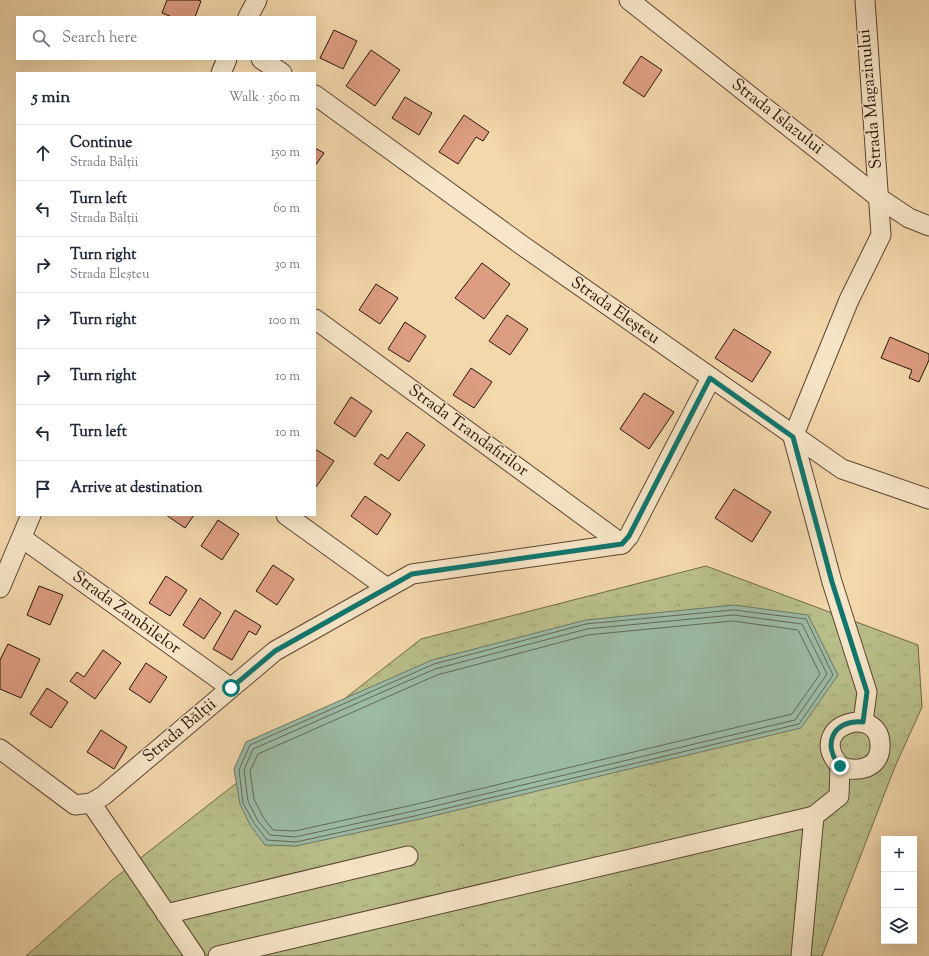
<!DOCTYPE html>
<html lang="en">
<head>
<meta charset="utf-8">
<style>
  body { margin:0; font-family:"Sorts Mill Goudy",serif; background:#f6f6f7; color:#1f2937 }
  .controls { position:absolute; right:12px; bottom:12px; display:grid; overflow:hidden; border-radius:0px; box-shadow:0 4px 16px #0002 }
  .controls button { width:36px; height:36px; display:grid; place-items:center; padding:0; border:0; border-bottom:1px solid #e0e1e3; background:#fff; color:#1f2937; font:20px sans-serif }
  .stop { position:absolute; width:12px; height:12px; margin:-9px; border:3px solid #0f766e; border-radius:50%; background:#fff }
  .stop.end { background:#0f766e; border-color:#fff; box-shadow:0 1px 4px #0008 }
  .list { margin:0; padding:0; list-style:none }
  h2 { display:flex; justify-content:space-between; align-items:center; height:52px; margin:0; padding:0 16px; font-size:17px }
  h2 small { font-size:13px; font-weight:400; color:#747a83 }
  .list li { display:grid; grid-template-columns:26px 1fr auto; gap:12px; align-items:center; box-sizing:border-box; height:56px; padding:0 16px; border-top:1px solid #e0e1e3 }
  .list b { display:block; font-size:15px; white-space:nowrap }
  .list p { margin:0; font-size:13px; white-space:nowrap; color:#747a83 }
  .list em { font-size:13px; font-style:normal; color:#747a83 }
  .icon { flex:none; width:22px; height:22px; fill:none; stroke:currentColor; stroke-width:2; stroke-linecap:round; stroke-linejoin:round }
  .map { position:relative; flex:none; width:929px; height:956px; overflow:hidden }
  .search { position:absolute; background:#fff; box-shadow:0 4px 16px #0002; left:16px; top:16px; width:300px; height:44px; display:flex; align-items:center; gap:10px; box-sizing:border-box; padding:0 14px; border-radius:0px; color:#747a83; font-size:15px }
  .panel { position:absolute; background:#fff; box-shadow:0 4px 16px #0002; left:16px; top:72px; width:300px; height:444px; border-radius:0px }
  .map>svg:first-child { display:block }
</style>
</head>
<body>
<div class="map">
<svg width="929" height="956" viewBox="0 0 929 956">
  <defs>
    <pattern id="grass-tufts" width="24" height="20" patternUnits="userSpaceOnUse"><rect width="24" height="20" fill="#b9bf8a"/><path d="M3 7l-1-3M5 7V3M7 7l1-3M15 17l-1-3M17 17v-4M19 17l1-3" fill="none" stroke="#9fa376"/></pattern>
  </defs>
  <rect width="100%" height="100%" fill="#f3d8ac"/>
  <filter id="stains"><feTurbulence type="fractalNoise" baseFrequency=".005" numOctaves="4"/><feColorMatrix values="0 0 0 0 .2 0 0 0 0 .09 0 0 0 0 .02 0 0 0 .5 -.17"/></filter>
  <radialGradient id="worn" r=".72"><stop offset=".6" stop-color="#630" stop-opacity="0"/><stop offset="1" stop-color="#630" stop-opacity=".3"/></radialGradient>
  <path fill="url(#grass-tufts)" stroke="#716a49" d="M 706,566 L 918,645 L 922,707 L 894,769 L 822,956 L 26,956 L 111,881 L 421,639 Z"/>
  <path fill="#9cbba5" stroke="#6e7866" d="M 734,605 L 808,615 L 838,675 L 801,728 L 420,819 L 296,846 L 265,845 L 250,825 L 240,804 L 234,769 L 246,742 L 432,660 L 586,620 Z"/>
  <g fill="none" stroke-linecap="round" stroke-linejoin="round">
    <g stroke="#626856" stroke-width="1">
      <path d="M 734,610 L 806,619 L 833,675 L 799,724 L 419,815 L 296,842 L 267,840 L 254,823 L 243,803 L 239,770 L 250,745 L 434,664 L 586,624 Z"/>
      <path d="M 734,615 L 802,624 L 827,674 L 795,720 L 418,810 L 295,837 L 270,835 L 258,821 L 248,801 L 244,770 L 253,749 L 435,669 L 587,629 Z"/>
      <path d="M 733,621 L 798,630 L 820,674 L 792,714 L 417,804 L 295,831 L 273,830 L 263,817 L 254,799 L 250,771 L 258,754 L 437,675 L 588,635 Z"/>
    </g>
  </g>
  <g fill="#dd9d82" stroke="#291408">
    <path d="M 167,0 L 198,0 L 201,1 L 195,17 L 172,17 L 162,13 Z"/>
    <path d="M 334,30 L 357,41 L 343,69 L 320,58 Z"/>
    <path d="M 371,50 L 400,70 L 375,106 L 346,86 Z"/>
    <path d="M 641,56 L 662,70 L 644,97 L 623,83 Z"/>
    <path d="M 405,97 L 432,113 L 419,135 L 392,118 Z"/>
    <path d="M 464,115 L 489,132 L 483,141 L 476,137 L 458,164 L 439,152 Z"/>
    <path d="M 315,148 L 324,153 L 315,166 Z"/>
    <path d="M 482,263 L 510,284 L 484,319 L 455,298 Z"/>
    <path d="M 376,284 L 398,298 L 380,324 L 359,310 Z"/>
    <path d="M 507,315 L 528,329 L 510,355 L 489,341 Z"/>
    <path d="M 405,322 L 426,336 L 409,362 L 388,349 Z"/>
    <path d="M 734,329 L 771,352 L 752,382 L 715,358 Z"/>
    <path d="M 890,337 L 929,354 L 929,360 L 919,382 L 909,378 L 912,370 L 881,358 Z"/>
    <path d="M 471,368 L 492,382 L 474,408 L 453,395 Z"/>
    <path d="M 644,393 L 674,412 L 649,449 L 620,429 Z"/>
    <path d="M 351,397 L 372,411 L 355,437 L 334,423 Z"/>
    <path d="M 407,432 L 425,445 L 399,481 L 374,464 L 381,454 L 388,459 Z"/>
    <path d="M 315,449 L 334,461 L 316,487 L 315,487 Z"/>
    <path d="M 734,489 L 771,512 L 752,542 L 715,518 Z"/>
    <path d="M 365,496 L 391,514 L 377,535 L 351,516 Z"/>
    <path d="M 166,515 L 194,515 L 185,528 Z"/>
    <path d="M 218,520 L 239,534 L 222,560 L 201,546 Z"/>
    <path d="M 273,565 L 294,579 L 277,605 L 256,591 Z"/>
    <path d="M 166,576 L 187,590 L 170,616 L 149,603 Z"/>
    <path d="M 39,586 L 63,595 L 50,625 L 27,615 Z"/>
    <path d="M 200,598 L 221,613 L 204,639 L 183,625 Z"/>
    <path d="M 235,610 L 261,626 L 256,635 L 249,631 L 232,660 L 213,649 Z"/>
    <path d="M 8,644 L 40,659 L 21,698 L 0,689 L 0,660 Z"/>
    <path d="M 103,650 L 121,663 L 95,699 L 70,681 L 77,672 L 84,677 Z"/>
    <path d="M 146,663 L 167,677 L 150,703 L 129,689 Z"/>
    <path d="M 47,688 L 68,702 L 51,728 L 30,714 Z"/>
    <path d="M 101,730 L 127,747 L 114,769 L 87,752 Z"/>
  </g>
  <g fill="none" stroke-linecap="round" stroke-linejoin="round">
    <defs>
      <g id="minor">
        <path d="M 629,0 L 879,198 L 909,218 L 929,226"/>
        <path d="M 248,17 L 257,0"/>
        <path d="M 261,59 L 282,73"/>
        <path d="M 221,73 L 227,59"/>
        <path d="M 315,95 L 523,246 L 842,469 L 929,499"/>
        <path d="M 315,319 L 622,544"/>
        <path d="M 286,515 L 387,588"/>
        <path d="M 22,538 L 231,688"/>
        <path d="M 0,588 L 31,515"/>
        <path d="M 863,722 L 867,692 L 832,582 L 793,437 L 849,300 L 881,235 L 865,0"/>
        <path d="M 0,749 L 75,805 L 91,803 L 103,796 L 275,651 L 412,574 L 622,544 L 629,536 L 711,378"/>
        <path d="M 91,803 L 195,956"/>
        <path d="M 166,914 L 408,856"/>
        <path d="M 218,956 L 814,816"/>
        <path d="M 801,956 L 814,816 L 839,796 L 840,766 C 803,725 883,701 880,748 C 879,769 856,773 840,766"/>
      </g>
    </defs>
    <use href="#minor" stroke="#5c4531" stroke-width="21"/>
    <use href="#minor" stroke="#f7e6c9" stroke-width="19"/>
  </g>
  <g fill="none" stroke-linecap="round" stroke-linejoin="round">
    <path stroke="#0f766e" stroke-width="5" d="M 231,688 L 275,651 L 412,574 L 622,544 L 629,536 L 710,378 L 793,437 L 832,582 L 867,692 L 863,722 C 834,719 821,744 840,766"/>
  </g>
  <g text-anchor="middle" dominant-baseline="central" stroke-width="3" stroke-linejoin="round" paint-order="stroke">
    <g font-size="17" fill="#291408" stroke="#f7e6c9">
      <text transform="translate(871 99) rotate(-95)">Strada Magazinului</text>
      <text transform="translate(777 117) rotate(38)">Strada Islazului</text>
      <text transform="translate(615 311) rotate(35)">Strada Eleșteu</text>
      <text transform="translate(468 431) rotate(36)">Strada Trandafirilor</text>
      <text transform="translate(126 613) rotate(36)">Strada Zambilelor</text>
      <text transform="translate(180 731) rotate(-40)">Strada Bălții</text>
    </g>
  </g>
  <rect width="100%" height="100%" filter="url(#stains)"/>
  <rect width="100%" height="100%" fill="url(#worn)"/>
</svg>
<div class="controls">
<button>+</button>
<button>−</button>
<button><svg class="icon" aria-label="layers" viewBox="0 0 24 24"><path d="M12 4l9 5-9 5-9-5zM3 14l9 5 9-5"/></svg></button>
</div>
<div class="stop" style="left:231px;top:688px"></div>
<div class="stop end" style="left:840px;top:766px"></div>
<div class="search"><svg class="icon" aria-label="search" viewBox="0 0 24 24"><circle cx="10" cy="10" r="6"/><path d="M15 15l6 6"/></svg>Search here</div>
<section class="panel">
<h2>5 min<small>Walk · 360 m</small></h2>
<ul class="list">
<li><svg class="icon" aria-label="ahead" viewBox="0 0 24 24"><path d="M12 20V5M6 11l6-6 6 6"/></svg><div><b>Continue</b><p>Strada Bălții</p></div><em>150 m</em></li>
<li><svg class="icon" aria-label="left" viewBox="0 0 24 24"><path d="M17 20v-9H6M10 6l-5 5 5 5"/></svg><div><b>Turn left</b><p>Strada Bălții</p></div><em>60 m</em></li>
<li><svg class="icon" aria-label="right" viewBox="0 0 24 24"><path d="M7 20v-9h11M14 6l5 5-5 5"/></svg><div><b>Turn right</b><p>Strada Eleșteu</p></div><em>30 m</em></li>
<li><svg class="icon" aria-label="right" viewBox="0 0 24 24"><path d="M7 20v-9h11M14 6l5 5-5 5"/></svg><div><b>Turn right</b></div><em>100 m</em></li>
<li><svg class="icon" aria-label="right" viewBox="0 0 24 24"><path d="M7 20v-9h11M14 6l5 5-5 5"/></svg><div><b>Turn right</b></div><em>10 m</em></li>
<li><svg class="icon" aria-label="left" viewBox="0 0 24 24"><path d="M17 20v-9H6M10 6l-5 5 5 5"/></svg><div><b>Turn left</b></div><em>10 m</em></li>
<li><svg class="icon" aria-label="arrive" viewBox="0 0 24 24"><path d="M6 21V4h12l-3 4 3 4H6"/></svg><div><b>Arrive at destination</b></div></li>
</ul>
</section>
</div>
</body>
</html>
